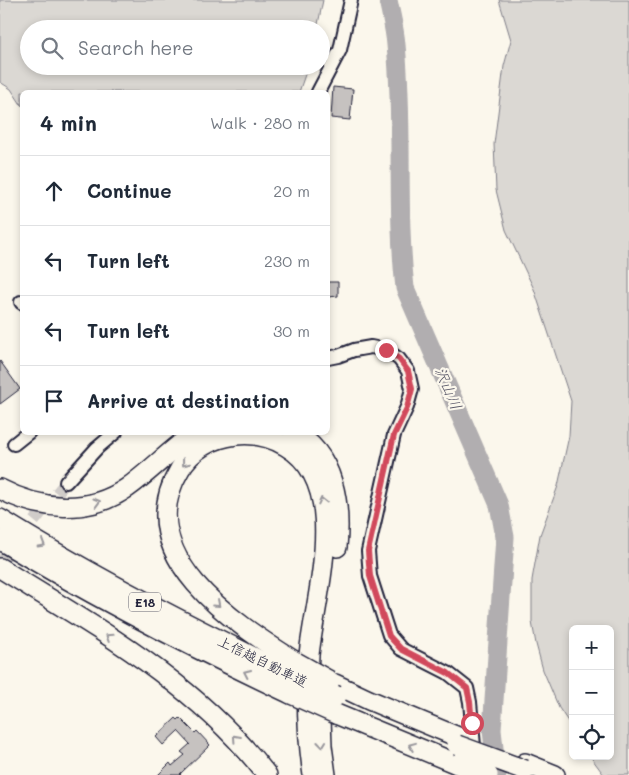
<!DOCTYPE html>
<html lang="en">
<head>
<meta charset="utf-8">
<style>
  body { margin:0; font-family:Mali,"Klee One",sans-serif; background:#f2f2f3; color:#1f2937 }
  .controls { position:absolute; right:15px; bottom:15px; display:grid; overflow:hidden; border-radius:8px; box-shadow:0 2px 8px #0003 }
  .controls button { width:45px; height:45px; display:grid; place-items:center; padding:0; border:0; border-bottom:1px solid #e0e1e3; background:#fff; color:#1f2937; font:25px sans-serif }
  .stop { position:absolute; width:15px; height:15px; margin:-11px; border:4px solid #d1495b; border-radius:50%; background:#fff }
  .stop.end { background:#d1495b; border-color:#fff; box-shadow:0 1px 5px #0008 }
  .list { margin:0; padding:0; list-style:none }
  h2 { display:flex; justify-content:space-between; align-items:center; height:65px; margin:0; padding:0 20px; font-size:21px }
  h2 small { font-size:16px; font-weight:400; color:#747a83 }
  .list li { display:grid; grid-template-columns:32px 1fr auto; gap:15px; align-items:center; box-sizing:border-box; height:70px; padding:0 20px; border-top:1px solid #e0e1e3 }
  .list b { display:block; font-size:19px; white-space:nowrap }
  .list em { font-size:16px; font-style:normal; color:#747a83 }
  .icon { flex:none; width:28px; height:28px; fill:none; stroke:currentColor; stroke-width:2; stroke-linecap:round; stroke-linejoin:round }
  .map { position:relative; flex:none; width:629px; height:775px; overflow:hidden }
  .search { position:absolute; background:#fff; box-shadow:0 2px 8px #0003; left:20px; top:20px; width:310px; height:55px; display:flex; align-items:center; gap:12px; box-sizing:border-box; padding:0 18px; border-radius:28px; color:#747a83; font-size:19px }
  .panel { position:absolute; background:#fff; box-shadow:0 2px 8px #0003; left:20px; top:90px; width:310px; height:345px; border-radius:8px }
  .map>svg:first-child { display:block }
</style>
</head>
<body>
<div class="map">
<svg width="629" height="775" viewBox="0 0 629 775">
  <rect width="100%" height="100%" fill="#fbf7ec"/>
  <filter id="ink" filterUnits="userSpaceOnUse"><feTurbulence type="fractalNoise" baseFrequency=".02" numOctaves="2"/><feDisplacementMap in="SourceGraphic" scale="10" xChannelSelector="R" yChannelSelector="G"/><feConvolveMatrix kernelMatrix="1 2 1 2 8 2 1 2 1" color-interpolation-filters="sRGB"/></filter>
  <g filter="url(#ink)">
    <g fill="#dbd8d3" stroke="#7e7d87">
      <path d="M 0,0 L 323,0 L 317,29 L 29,29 L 29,66 L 308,66 L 299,92 L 22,92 L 22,106 L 11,89 L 0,82 Z"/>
      <path d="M 499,0 L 629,0 L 629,775 L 604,775 L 590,756 L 610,756 L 610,629 L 573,629 L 573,729 L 559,708 L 543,670 L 536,644 L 532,622 L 532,580 L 540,535 L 558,486 L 569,436 L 571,401 L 534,289 L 506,230 L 496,190 L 494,144 L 504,66 L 511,40 Z"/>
    </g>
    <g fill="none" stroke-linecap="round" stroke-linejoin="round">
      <path stroke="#b1aeb0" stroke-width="19" d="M 388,0 C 391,15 395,30 396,45 C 404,126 396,208 405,288 L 499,505 L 505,537 L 492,730 L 497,775"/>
    </g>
    <g fill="#c6c2c0" stroke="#22223b">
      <path d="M 333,87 L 353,89 L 350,120 L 331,118 Z"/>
      <path d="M 328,282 L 338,282 L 338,296 L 328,297 Z"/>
      <path d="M 0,361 L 20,389 L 0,404 Z"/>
      <path d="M 176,718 L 178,720 L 180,718 L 195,733 L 197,731 L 210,745 L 180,774 L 181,775 L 158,775 L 170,763 L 172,766 L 185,755 L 181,752 L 190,744 L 178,731 L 163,745 L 156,737 Z"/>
    </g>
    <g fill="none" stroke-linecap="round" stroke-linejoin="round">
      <path stroke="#d0ccc9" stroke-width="12" stroke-dasharray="12 6" stroke-linecap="butt" d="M 0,563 L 66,482"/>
      <defs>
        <g id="minor">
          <path d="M 318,92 L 340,50 L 351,0"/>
          <path d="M 21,302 L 22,303"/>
          <path d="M 328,358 L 338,356 L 354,350 L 371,347 L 386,350 L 399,359 L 408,371 L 412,389 L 407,407 L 394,435 L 368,551 L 370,576 L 389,635 L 401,649 L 448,673 L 467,688 L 470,702 L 475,757"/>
          <path d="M 14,444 L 29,432"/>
          <path d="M 66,482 L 97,448 L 116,432"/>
        </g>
        <g id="highway">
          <path d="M 293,432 C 335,454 341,506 337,547"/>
          <path d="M 0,489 C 40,510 88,515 127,488 C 151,471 171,449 196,432"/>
          <path d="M 0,519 C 95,578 194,628 294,677"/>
          <path d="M 0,540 C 94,597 191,647 291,694"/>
          <path d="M 0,568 C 98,629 195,682 267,775"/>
          <path d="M 296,662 C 234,623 128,555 180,469 C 192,449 213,438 236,435 C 254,433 271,437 286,446 C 352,484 315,595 309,655 C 306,695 307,735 313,775"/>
          <path d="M 335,684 L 369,700 L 458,737"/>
          <path d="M 320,691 L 322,746 L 326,775"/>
          <path d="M 336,714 L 457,764"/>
          <path d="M 525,763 L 555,775"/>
        </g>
      </defs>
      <use href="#minor" stroke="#22223b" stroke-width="16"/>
      <use href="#highway" stroke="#22223b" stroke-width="22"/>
      <use href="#minor" stroke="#fbf7ec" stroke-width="12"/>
      <use href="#highway" stroke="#fbf7ec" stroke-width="19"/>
      <defs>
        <g id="highway-bridge">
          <path d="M 296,662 L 330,681"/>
          <path d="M 294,677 L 337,696"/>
          <path d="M 291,694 L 336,714"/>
          <path d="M 457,745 L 525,770"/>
          <path d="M 457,764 L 488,775"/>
        </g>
      </defs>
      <use href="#highway-bridge" stroke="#22223b" stroke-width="22" stroke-linecap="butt"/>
      <use href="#highway-bridge" stroke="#fbf7ec" stroke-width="19"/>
    </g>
    <defs><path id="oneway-chevron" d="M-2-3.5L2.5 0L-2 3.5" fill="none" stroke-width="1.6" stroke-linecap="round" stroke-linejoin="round" transform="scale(1.25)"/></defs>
    <g stroke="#99979c">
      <use href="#oneway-chevron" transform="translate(185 463) rotate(128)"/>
      <use href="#oneway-chevron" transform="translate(322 501) rotate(-103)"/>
      <use href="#oneway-chevron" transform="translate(97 502) rotate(-16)"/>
      <use href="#oneway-chevron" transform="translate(42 544) rotate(31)"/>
      <use href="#oneway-chevron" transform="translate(217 604) rotate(42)"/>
      <use href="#oneway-chevron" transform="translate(109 637) rotate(-147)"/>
      <use href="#oneway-chevron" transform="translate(247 673) rotate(-155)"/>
      <use href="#oneway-chevron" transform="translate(236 738) rotate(-132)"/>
      <use href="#oneway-chevron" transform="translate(322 744) rotate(84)"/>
      <use href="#oneway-chevron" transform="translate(412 746) rotate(-158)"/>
    </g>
  </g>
  <g fill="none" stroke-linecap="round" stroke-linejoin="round" filter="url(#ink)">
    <path stroke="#d1495b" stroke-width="6" d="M 386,350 L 399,359 L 408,371 L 412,389 L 407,408 L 394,435 L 368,551 L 370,576 L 389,636 L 401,649 L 448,673 L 467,688 L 470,702 L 472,723"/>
  </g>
  <g text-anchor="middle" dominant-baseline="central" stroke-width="4.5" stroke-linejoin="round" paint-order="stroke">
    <rect fill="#fbf7ec" stroke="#636270" stroke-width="1" x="129" y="592.5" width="32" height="19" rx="4"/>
    <g font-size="12" font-weight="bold" fill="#22223b">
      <text x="145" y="602">E18</text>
    </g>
    <g font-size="14" fill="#22223b" stroke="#fbf7ec">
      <text transform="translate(263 661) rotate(26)">上信越自動車道</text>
    </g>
    <g font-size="15" font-style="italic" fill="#545364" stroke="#fbf7ec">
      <text transform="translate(449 388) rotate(67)">沢山川</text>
    </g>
  </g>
</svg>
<div class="controls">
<button>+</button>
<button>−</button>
<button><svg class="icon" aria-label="locate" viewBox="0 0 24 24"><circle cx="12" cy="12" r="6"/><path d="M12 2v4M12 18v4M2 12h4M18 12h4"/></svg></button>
</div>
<div class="stop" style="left:472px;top:723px"></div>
<div class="stop end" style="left:386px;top:350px"></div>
<div class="search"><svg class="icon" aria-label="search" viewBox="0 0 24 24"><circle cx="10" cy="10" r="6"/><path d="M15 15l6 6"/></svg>Search here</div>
<section class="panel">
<h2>4 min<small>Walk · 280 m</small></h2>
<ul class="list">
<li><svg class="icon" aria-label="ahead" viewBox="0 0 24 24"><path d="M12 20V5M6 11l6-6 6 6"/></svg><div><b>Continue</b></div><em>20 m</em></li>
<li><svg class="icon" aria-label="left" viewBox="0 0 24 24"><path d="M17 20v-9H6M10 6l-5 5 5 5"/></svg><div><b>Turn left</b></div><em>230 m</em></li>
<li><svg class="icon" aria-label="left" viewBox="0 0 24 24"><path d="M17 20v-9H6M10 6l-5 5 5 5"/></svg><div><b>Turn left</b></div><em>30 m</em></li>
<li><svg class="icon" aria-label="arrive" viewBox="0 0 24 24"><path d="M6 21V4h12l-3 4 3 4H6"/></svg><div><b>Arrive at destination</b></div></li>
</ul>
</section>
</div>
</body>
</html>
